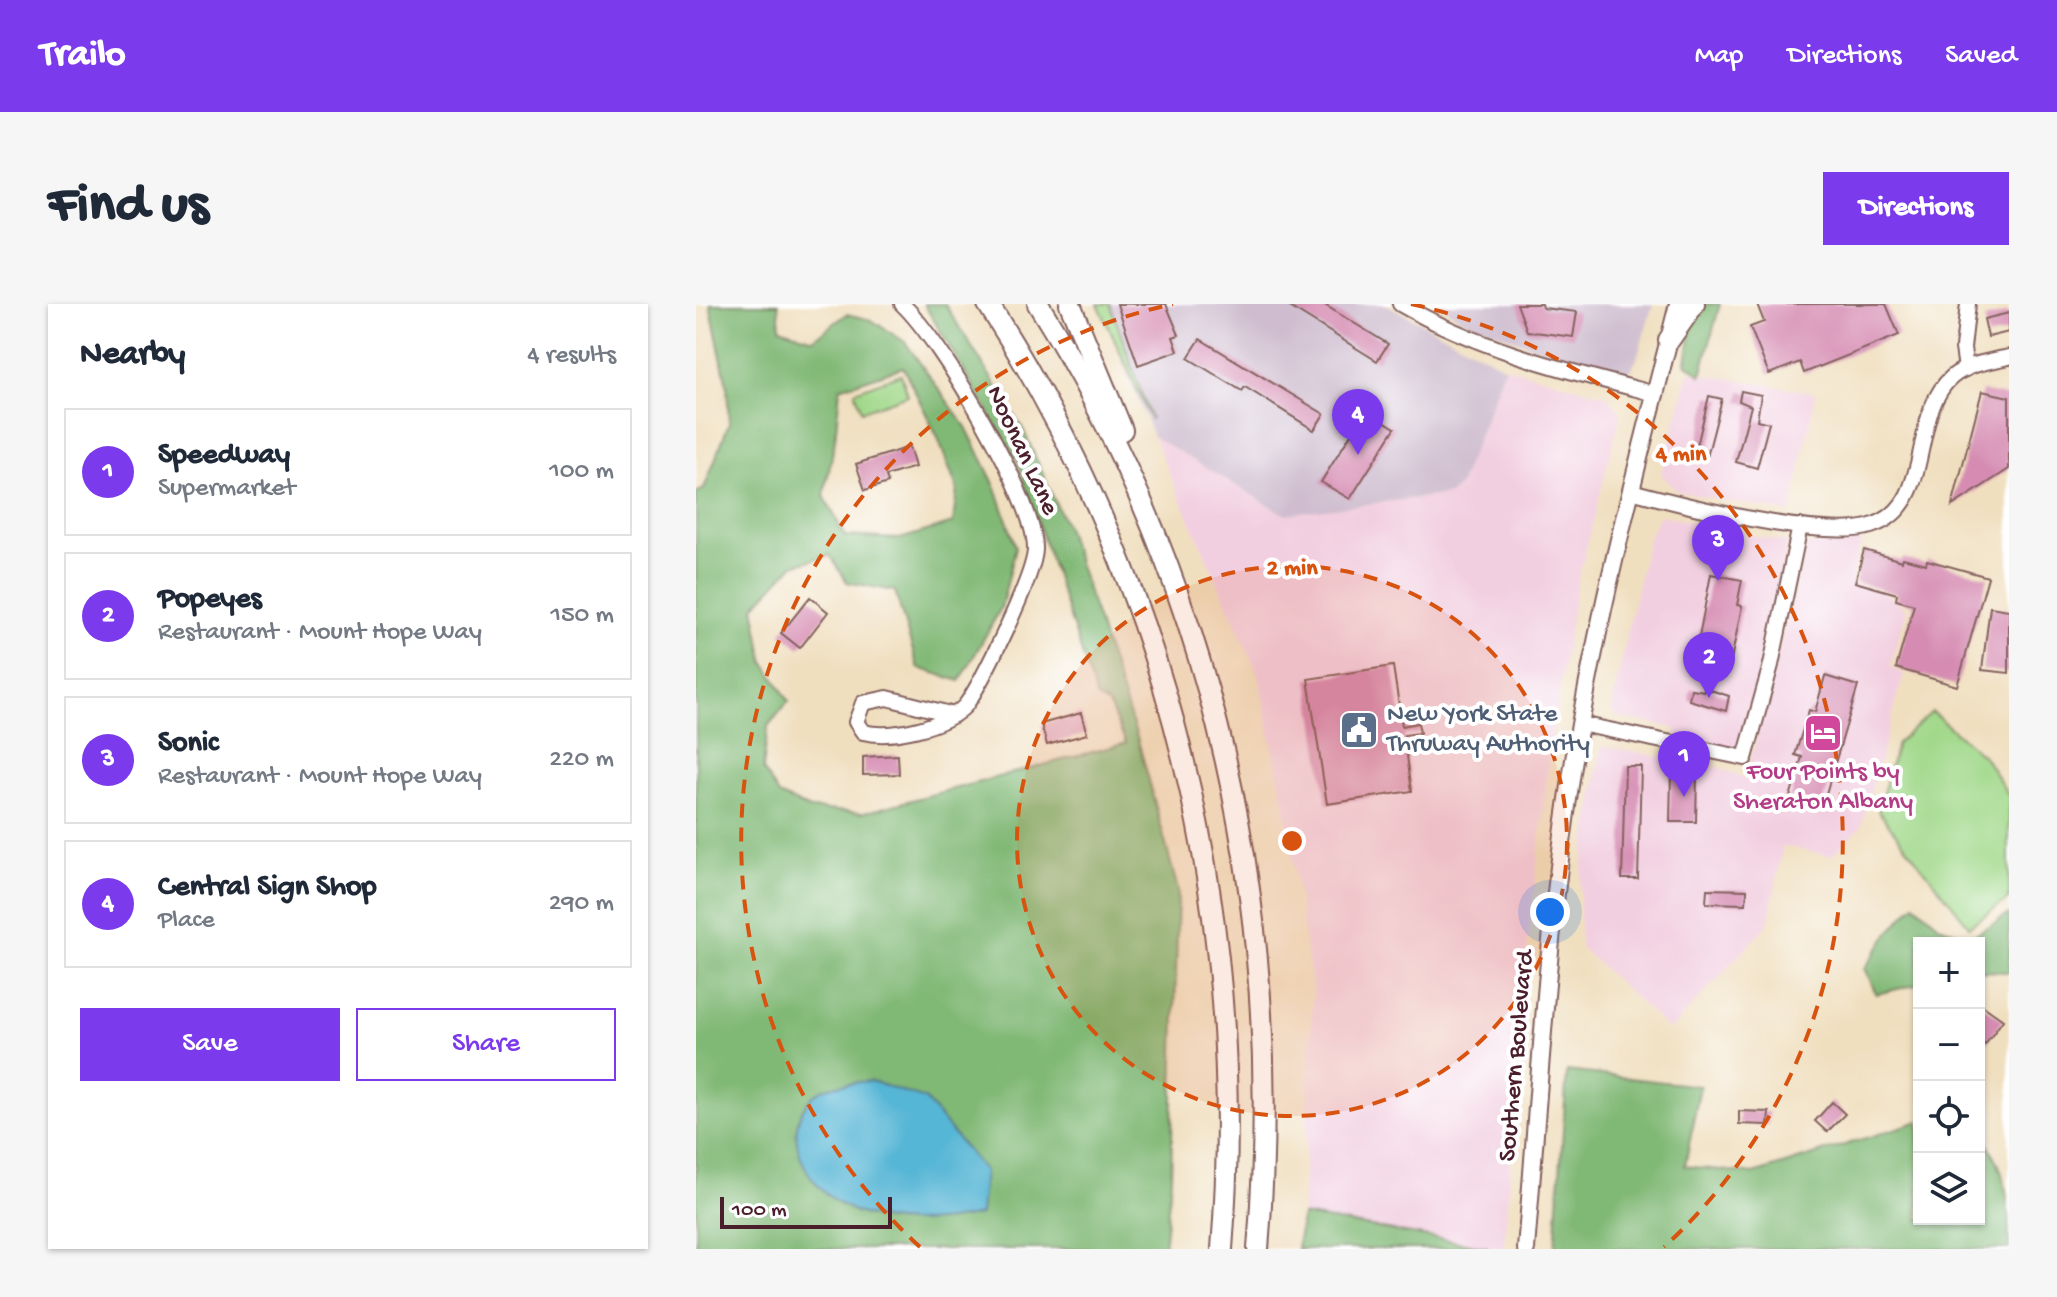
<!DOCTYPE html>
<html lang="en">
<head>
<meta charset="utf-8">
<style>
  body { margin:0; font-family:"Gochi Hand",sans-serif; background:#f6f6f7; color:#1f2937 }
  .controls { position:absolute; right:24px; bottom:24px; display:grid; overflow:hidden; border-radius:0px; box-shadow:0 2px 6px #0004 }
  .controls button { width:72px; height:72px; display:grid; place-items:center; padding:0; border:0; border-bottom:2px solid #e0e1e3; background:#fff; color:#1f2937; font:40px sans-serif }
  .scale { position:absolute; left:24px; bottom:20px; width:172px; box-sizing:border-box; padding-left:8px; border:4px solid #4a1f2b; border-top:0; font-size:22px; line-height:28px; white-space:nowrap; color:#4a1f2b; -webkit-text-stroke:6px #fff; paint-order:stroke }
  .you { position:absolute; left:854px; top:608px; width:28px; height:28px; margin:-20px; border:6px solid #fff; border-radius:50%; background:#1a73e8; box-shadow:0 0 0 12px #1a73e833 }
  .badge { display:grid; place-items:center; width:52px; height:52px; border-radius:50%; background:#7c3aed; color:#fff; font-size:26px; font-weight:700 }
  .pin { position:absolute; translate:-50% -66px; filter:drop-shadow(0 2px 4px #0008) }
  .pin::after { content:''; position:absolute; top:42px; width:28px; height:24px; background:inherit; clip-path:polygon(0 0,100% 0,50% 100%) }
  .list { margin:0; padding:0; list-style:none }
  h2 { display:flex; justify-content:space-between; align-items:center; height:104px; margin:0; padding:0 32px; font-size:34px }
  h2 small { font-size:26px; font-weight:400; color:#747a83 }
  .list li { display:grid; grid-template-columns:52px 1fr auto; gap:24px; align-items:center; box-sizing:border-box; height:128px; margin:0 16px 16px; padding:0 16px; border:2px solid #e0e1e3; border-radius:0px }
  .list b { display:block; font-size:30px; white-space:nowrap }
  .list p { margin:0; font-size:26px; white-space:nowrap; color:#747a83 }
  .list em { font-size:26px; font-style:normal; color:#747a83 }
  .actions { display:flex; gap:16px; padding:24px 32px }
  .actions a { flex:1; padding:18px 0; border:2px solid #7c3aed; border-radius:0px; text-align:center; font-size:28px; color:#7c3aed }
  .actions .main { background:#7c3aed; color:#fff }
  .icon { flex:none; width:44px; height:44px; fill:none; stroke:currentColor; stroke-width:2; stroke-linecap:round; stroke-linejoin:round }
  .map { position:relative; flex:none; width:1313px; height:945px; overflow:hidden; border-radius:0px }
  header { display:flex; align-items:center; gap:48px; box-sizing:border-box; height:112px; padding:0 40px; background:#7c3aed; color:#fff }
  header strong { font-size:38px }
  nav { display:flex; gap:44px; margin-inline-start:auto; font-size:28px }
  .intro { display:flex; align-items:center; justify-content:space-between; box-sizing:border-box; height:192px; padding:0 48px }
  h1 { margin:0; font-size:56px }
  .button { padding:20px 36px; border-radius:0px; background:#7c3aed; color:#fff; font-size:28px; font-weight:700 }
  main { display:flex; gap:48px; padding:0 48px }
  aside { flex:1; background:#fff; border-radius:0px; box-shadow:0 2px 6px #0004 }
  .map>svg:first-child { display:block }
</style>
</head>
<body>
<header>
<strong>Trailo</strong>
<nav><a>Map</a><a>Directions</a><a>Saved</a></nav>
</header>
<div class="intro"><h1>Find us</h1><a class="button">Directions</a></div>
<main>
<aside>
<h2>Nearby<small>4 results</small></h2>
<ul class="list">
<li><span class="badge">1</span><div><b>Speedway</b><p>Supermarket</p></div><em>100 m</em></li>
<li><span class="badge">2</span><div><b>Popeyes</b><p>Restaurant · Mount Hope Way</p></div><em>150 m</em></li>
<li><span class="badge">3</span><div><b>Sonic</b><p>Restaurant · Mount Hope Way</p></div><em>220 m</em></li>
<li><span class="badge">4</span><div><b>Central Sign Shop</b><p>Place</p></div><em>290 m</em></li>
</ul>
<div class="actions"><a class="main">Save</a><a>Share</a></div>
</aside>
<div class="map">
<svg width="1313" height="945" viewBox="0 0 1313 945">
  <rect width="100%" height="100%" fill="#fff"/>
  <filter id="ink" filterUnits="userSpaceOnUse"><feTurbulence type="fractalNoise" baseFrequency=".0125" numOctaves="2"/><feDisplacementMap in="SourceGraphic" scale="16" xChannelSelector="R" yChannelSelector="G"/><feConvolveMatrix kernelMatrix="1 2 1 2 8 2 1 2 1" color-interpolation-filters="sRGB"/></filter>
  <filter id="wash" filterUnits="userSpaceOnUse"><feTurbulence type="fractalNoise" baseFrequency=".006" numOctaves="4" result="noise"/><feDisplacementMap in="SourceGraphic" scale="32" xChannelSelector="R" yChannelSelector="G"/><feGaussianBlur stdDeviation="1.8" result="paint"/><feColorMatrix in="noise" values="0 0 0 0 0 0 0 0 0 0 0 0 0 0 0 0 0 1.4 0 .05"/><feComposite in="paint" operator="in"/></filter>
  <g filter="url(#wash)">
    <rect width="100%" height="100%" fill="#f0dfbf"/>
    <g fill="#f2cfe0">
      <path d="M 809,63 L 912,92 L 925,109 L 880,284 L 855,439 L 829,663 L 808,945 L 606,911 L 617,688 L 589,505 L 563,373 L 457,132 L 588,210 L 754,190 L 763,182 Z"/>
      <path d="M 993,68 L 1120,89 L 1095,209 L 981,187 L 965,170 Z"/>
      <path d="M 963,211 L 1092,239 L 1045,441 L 1040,446 L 980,432 L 979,424 L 920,413 L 915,405 L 951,237 Z"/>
      <path d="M 1166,236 L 1154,278 L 1189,289 L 1211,305 L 1194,363 L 1208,370 L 1165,523 L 1135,552 L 1087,542 L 1072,620 L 974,726 L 884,643 L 884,579 L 905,442 L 1022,463 L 1050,475 L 1110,241 Z"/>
    </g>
    <g fill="#cfbdcf">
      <path d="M 403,0 L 689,0 L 809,63 L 763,182 L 754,190 L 588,210 L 457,132 Z"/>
      <path d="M 741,0 L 957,0 L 940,57 L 934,66 L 925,70 L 915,70 L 833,41 L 767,16 Z"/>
    </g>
    <g fill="#a0d889" stroke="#757c5a" stroke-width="2">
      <path d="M 402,0 L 414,0 L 455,116 Z"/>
      <path d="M 205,70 L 212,91 L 166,107 L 159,87 Z"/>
      <path d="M 1236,408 L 1289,454 L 1313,492 L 1313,595 L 1273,622 L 1182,507 L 1201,439 Z"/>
    </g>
    <g fill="#80b875" stroke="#656c50" stroke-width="2" fill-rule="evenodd">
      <path d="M 14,0 L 82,0 L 84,24 L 117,35 L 151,10 L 175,16 L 209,38 L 270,123 L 300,184 L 320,243 L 305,304 L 264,377 L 222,364 L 199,287 L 151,278 L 134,251 L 97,261 L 58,303 L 68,358 L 93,397 L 72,422 L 67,465 L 83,491 L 114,505 L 167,509 L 430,439 L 413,401 L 401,394 L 321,156 L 228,0 L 249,0 L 327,125 L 369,220 L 442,436 L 482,586 L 475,875 L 468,945 L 0,945 L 0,189 L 8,185 L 33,119 L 31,82 ZM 207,63 L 241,132 L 261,185 L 257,219 L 204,235 L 149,232 L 128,192 L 139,136 L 144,84 Z"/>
      <path d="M 1010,0 L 1024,0 L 1005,71 L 990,59 L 996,20 Z"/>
      <path d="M 1219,600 L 1244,622 L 1273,634 L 1313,610 L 1313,668 L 1283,667 L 1283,639 L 1223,639 L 1223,680 L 1180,690 L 1169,664 L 1194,627 Z"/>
      <path d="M 871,767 L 1004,782 L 989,862 L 1058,870 L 1223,817 L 1223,915 L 1283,915 L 1283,832 C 1313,857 1313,907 1313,945 L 859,945 Z"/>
      <path d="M 606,911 L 791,943 L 791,945 L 601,945 Z"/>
    </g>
    <path fill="#56b6d5" stroke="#506a80" stroke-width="2" d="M 175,777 L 229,795 L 288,867 L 284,911 C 239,920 188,924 146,901 C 109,880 82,828 116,793 C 130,779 157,779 175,777 Z"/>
    <g id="blocks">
      <g fill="#d68cb2">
        <path d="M 421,0 L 470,0 L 483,31 L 477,33 L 482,47 L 442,61 Z"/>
        <path d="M 589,0 L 627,0 L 692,40 L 681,57 Z"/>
        <path d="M 821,0 L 846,0 L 847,4 L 881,8 L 877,33 L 831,27 Z"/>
        <path d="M 1061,0 L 1190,0 L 1203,31 L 1108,69 L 1104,58 L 1073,70 L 1054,23 L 1068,18 Z"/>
        <path d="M 1313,9 L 1313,28 L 1292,33 L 1288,15 Z"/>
        <path d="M 504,35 L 628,110 L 618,126 L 549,83 L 546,87 L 492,54 Z"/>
        <path d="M 1045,87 L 1065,91 L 1061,116 L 1073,119 L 1061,164 L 1040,158 L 1055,102 L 1043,97 Z"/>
        <path d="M 1286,87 L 1313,93 L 1313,165 L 1256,202 Z"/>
        <path d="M 1013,92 L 1026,95 L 1011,153 L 999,150 Z"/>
        <path d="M 670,106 L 699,124 L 654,195 L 625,178 Z"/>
        <path d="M 213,143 L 219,163 L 190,172 L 192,179 L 169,186 L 160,160 Z"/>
        <path d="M 1168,246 L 1206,257 L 1207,254 L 1230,260 L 1231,256 L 1292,273 L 1261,382 L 1200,364 L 1218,301 L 1200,296 L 1201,290 L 1159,278 Z"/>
        <path d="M 1015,270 L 1046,276 L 1041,301 L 1046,302 L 1033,366 L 998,359 Z"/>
        <path d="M 114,293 L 132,308 L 104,344 L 85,329 Z"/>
        <path d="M 1294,303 L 1313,306 L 1313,369 L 1286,366 Z"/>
        <path d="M 697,362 L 706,422 L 722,419 L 724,429 L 708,431 L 716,487 L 631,500 L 612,375 Z"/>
        <path d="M 1129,372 L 1162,382 L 1126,503 L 1094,493 L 1106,453 L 1099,451 L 1113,406 L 1119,408 Z"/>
        <path d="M 1008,384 L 1033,392 L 1030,407 L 993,396 L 995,385 L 1008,387 Z"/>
        <path d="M 385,409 L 391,430 L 351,441 L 345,420 Z"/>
        <path d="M 202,451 L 203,470 L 167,471 L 167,453 Z"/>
        <path d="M 929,462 L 945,462 L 942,575 L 926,575 Z"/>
        <path d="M 975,468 L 1001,468 L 1000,518 L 974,518 Z"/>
        <path d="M 1011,585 L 1051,586 L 1050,600 L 1010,599 Z"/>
        <path d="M 1283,699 L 1307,716 L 1289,741 L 1283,736 Z"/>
        <path d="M 1136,798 L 1149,810 L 1131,828 L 1119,817 Z"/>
        <path d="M 1043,807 L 1073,808 L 1072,821 L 1043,820 Z"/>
      </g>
    </g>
  </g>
  <g filter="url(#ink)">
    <use href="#blocks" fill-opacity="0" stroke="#84625f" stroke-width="2"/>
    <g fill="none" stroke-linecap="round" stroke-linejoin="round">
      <defs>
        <g id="minor">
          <path d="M 206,0 C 244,35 341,197 339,246 C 338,272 286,379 269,402 C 248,423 195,435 167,428 L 160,418 L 167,399 L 191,394 L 258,411"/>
          <path d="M 704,0 C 784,46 871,67 960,90"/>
          <path d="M 1270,65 L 1267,44 L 1272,0"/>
          <path d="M 935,187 C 987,201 1128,237 1175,222 C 1240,202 1212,111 1256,73 C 1271,60 1294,57 1313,53"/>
          <path d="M 884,420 L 1049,454 L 1075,361 L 1104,222"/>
        </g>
        <path id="major" d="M 830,945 C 844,778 852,609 880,444 C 905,294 945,147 982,0"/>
        <g id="highway">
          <path d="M 292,0 C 473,281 552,612 526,945"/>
          <path d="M 342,0 C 521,287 589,610 562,945"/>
          <path d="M 374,0 L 426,126"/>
          <path d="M 973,36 L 998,0"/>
        </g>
      </defs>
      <use href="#minor" stroke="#84625f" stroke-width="18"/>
      <use href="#major" stroke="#84625f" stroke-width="20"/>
      <use href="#highway" stroke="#84625f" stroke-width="24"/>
      <use href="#minor" stroke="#fff" stroke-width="14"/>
      <use href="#major" stroke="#fff" stroke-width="16"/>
      <use href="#highway" stroke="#fff" stroke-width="20"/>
    </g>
  </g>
  <circle cx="596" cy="537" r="275" fill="#d8530f" fill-opacity=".12"/>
  <g fill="none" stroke="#d8530f" stroke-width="4" stroke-dasharray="14 10">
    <circle cx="596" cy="537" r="275"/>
    <path d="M224 943A550 550 0 0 1 477 0M715 0A550 550 0 0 1 968 943"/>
  </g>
  <defs>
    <symbol id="civic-square" viewBox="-11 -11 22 22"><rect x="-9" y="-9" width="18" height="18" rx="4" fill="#5c6f8a" stroke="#fff"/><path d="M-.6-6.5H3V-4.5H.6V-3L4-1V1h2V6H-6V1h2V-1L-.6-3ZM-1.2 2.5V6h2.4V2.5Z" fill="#fff"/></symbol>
    <symbol id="hotel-square" viewBox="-11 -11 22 22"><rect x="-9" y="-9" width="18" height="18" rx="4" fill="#d1479c" stroke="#fff"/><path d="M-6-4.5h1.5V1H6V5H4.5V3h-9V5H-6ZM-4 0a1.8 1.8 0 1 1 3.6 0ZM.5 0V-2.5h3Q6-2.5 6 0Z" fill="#fff"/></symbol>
  </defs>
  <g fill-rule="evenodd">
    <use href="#civic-square" x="641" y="404" width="44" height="44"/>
    <use href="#hotel-square" x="1105" y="407" width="44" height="44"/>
  </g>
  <g text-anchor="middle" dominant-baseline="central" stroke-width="8" stroke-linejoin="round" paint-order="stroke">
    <g font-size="26" fill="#4a1f2b" stroke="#fff">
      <text transform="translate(325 147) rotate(65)">Noonan Lane</text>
      <text transform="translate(822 752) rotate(-85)">Southern Boulevard</text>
    </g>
    <g font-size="26" fill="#4e5e75" stroke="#fff" text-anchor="start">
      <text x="691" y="411">New York State<tspan x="691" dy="30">Thruway Authority</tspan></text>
    </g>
    <g font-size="26" fill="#b23c85" stroke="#fff">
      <text x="1127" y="469">Four Points by<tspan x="1127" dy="30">Sheraton Albany</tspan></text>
    </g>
  </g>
  <circle cx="596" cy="537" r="12" fill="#d8530f" stroke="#fff" stroke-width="4"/>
  <g font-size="24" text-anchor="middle" font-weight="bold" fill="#d8530f" stroke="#fff" stroke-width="8" stroke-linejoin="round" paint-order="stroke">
    <text x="985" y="156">4 min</text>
    <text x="596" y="270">2 min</text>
  </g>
</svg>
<div class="controls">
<button>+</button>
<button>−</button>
<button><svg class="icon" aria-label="locate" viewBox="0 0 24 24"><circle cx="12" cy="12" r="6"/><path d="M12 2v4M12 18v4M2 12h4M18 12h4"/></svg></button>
<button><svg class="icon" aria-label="layers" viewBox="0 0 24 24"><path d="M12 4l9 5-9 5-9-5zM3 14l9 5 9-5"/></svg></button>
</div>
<div class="scale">100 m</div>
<div class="you"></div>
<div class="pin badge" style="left:988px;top:493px">1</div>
<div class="pin badge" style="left:1013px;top:394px">2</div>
<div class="pin badge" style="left:1022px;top:277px">3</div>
<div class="pin badge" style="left:662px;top:151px">4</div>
</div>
</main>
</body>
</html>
